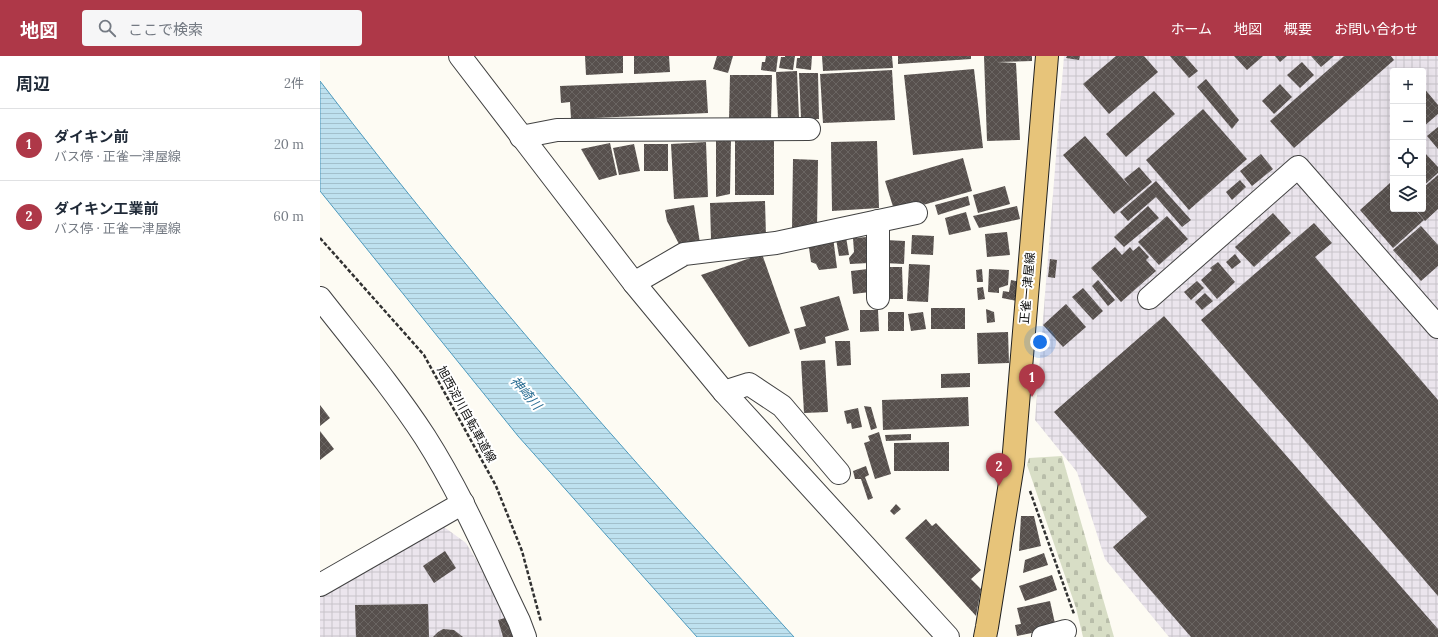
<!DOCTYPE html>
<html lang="ja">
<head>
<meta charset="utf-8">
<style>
  body { margin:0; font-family:Lora,"Noto Sans JP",serif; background:#f6f6f7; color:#1f2937 }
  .controls { position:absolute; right:12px; top:12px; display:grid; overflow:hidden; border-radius:4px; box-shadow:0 4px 16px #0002 }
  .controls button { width:36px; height:36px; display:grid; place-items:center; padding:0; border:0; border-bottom:1px solid #e0e1e3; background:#fff; color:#1f2937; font:20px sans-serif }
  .you { position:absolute; left:720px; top:286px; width:14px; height:14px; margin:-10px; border:3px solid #fff; border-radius:50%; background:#1a73e8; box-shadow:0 0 0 6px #1a73e833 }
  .badge { display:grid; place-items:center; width:26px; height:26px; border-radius:50%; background:#ae3848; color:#fff; font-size:13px; font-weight:700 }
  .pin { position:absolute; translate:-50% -33px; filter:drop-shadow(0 1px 2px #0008) }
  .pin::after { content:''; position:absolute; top:21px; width:14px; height:12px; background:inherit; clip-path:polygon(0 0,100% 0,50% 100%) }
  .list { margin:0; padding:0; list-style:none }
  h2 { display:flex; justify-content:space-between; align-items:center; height:52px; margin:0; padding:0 16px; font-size:17px }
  h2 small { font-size:13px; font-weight:400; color:#747a83 }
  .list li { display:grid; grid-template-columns:26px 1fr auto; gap:12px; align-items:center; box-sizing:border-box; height:72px; padding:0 16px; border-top:1px solid #e0e1e3 }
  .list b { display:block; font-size:15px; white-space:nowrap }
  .list p { margin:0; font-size:13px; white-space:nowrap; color:#747a83 }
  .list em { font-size:13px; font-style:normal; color:#747a83 }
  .icon { flex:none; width:22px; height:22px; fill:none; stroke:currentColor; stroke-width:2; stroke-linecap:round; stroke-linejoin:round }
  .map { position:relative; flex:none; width:1118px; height:581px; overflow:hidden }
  header { display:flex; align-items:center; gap:24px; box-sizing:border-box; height:56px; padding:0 20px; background:#ae3848; color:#fff }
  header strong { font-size:19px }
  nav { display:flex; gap:22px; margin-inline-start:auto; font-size:14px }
  .search { width:280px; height:36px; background:#f6f6f7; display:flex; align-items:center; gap:10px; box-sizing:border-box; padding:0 14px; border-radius:4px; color:#747a83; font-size:15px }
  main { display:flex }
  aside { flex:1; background:#fff }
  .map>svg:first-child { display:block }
</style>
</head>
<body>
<header>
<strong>地図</strong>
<div class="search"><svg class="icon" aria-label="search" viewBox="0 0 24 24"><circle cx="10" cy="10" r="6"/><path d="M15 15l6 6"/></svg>ここで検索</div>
<nav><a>ホーム</a><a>地図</a><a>概要</a><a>お問い合わせ</a></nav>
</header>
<main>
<aside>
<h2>周辺<small>2件</small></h2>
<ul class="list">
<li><span class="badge">1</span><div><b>ダイキン前</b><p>バス停 · 正雀一津屋線</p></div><em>20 m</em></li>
<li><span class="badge">2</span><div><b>ダイキン工業前</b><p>バス停 · 正雀一津屋線</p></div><em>60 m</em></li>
</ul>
</aside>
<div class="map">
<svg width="1118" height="581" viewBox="0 0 1118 581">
  <defs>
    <pattern id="industrial-grid" width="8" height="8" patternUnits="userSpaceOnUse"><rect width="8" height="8" fill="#ebe5ed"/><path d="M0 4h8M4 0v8" fill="none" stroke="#c8c3ca"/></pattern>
    <pattern id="cemetery-stones" width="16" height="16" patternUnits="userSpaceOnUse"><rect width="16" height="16" fill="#d8dec6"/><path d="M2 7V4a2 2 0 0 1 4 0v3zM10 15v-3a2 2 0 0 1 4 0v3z" fill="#b8bda9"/></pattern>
    <pattern id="water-rules" width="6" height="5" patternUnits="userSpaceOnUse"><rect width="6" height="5" fill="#bee1ef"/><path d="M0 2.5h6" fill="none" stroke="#a2c0cc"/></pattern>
    <pattern id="building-cross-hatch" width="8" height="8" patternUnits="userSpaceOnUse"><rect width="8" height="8" fill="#57504d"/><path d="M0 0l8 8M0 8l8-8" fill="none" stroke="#6a6562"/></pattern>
  </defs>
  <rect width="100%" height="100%" fill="#fdfbf3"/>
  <g fill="url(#industrial-grid)" fill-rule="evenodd">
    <path d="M 744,0 L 1118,0 L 1118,581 L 849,581 L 785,503 L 757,416 L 715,364 ZM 1073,15 L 1103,15 L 1103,153 L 1073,153 Z"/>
    <path d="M 120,468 L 146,487 L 189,558 L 195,581 L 0,581 L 0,535 Z"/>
  </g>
  <path fill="url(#cemetery-stones)" d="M 742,400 L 794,581 L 763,581 L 756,552 L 707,409 L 709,402 Z"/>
  <path fill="url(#water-rules)" stroke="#4e9abd" d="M 0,25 C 86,138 177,247 270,354 C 337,431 406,506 474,581 L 377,581 L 198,380 L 0,135 Z"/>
  <g fill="url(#building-cross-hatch)">
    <path d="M 265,0 L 303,0 L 303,17 L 266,19 Z"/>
    <path d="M 314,0 L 349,0 L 350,16 L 314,18 Z"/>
    <path d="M 397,0 L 413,0 L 408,17 L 393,13 Z"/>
    <path d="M 446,0 L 458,0 L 456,16 L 441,14 L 442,6 L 445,6 Z"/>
    <path d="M 465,0 L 475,0 L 473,14 L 459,12 L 461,1 L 465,1 Z"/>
    <path d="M 480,0 L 492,0 L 491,14 L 476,12 L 477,2 L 480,2 Z"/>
    <path d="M 502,0 L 572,0 L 573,12 L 503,15 Z"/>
    <path d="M 578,0 L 651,0 L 651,3 L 578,8 Z"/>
    <path d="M 664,0 L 712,0 L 712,5 L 677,6 L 696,7 L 700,84 L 667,85 Z"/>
    <path d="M 747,0 L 760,0 L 759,4 L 746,2 Z"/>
    <path d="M 796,0 L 824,0 L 838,16 L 789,58 L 763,28 Z"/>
    <path d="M 850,0 L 865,0 L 878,15 L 869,22 Z"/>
    <path d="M 914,0 L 943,0 L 927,14 Z"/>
    <path d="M 955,0 L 967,0 L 960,6 Z"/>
    <path d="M 991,0 L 1014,0 L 1001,11 Z"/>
    <path d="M 1024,0 L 1071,0 L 1074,4 L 974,92 L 950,65 Z"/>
    <path d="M 982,6 L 994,19 L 980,32 L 967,19 Z"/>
    <path d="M 654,13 L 663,92 L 593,99 L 584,19 Z"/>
    <path d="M 572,14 L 575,64 L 503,67 L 500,18 Z"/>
    <path d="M 477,15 L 479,63 L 458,63 L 456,16 Z"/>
    <path d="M 479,17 L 498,17 L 499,63 L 481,63 Z"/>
    <path d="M 410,19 L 452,19 L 451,65 L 409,65 Z"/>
    <path d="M 886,23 L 919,64 L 912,73 L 877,31 Z"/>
    <path d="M 386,24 L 388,57 L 251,63 L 250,46 L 241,47 L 240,30 Z"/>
    <path d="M 960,28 L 972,41 L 954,58 L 942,45 Z"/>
    <path d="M 1103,31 L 1118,49 L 1118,58 L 1103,71 Z"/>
    <path d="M 834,35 L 855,58 L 806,101 L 786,78 Z"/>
    <path d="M 883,53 L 927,103 L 869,154 L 826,104 Z"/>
    <path d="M 1118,71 L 1118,93 L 1107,80 Z"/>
    <path d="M 765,80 L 811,132 L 804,123 L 819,111 L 832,126 L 794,158 L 743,99 Z"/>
    <path d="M 396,82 L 411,82 L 410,138 L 396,141 Z"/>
    <rect x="415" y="83" width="39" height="56"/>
    <path d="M 557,85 L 559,152 L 512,155 L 511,86 Z"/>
    <path d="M 386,86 L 388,141 L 354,143 L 351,88 Z"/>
    <path d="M 290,87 L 297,119 L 279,124 L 261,93 Z"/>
    <path d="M 314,88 L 320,115 L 299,119 L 293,92 Z"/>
    <rect x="324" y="88" width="24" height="27"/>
    <path d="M 1105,97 L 1118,111 L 1118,117 L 1103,130 L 1103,99 Z"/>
    <path d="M 941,98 L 953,113 L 932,130 L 920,115 Z"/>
    <path d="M 643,102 L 652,135 L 575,157 L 565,125 Z"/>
    <path d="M 473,103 L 498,104 L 497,173 L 472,173 Z"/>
    <path d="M 1118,119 L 1118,153 L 1105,165 L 1095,153 L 1103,153 L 1103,132 Z"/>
    <path d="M 920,124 L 926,131 L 912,144 L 906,136 Z"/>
    <path d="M 836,125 L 871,164 L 862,171 L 836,141 L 808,165 L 800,156 Z"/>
    <path d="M 1070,127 L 1073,130 L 1073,153 L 1094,153 L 1104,164 L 1073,192 L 1040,154 Z"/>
    <path d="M 685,130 L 690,148 L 658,157 L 653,139 Z"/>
    <path d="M 648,140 L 650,149 L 618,159 L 615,149 Z"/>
    <path d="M 445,145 L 446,181 L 391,183 L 390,147 Z"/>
    <path d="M 374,149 L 380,187 L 360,190 L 347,165 L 345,154 Z"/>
    <path d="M 697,150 L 700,163 L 659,172 L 653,160 Z"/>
    <path d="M 828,150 L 839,162 L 804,191 L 794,181 Z"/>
    <path d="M 646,156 L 651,174 L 629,179 L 625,162 Z"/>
    <path d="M 953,157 L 971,177 L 934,211 L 915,191 Z"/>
    <path d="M 847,160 L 868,183 L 839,209 L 818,186 Z"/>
    <path d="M 994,167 L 1012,187 L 995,201 L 1118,344 L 1118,540 L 881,264 Z"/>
    <path d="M 1101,170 L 1118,189 L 1118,210 L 1101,225 L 1073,194 Z"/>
    <path d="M 687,176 L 690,199 L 667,201 L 665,178 Z"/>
    <path d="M 592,179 L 614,180 L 613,199 L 591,198 Z"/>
    <path d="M 513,181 L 517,212 L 499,214 L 496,208 L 491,206 L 488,185 Z"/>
    <path d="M 526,181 L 529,199 L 519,200 L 516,183 Z"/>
    <path d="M 548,181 L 549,207 L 530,208 L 529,202 L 534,196 L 533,182 Z"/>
    <path d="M 565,184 L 585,185 L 584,208 L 564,207 Z"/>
    <path d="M 819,190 L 829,201 L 826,204 L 836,215 L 801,246 L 771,212 L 795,191 L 802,199 L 810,191 L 813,195 Z"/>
    <path d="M 442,198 L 470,277 L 429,291 L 381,219 Z"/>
    <path d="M 915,198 L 921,206 L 912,213 L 906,206 Z"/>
    <path d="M 730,203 L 737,204 L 735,222 L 728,221 Z"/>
    <path d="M 898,206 L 915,226 L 897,243 L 881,224 L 892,214 L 890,212 Z"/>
    <path d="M 589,208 L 610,209 L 608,246 L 587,245 Z"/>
    <path d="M 565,211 L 582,211 L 583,243 L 565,243 Z"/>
    <path d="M 548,213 L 550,236 L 533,238 L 531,215 Z"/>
    <path d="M 662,213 L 663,226 L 657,226 L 656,214 Z"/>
    <path d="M 669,213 L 689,214 L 688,229 L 679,232 L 679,237 L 668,236 Z"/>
    <path d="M 691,224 L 701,226 L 697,245 L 682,242 L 683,235 L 689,236 Z"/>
    <path d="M 778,224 L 795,244 L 788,250 L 772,230 Z"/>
    <path d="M 877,225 L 884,232 L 871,244 L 864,236 Z"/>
    <path d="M 663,231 L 665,243 L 658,244 L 657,232 Z"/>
    <path d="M 763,232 L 783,255 L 773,264 L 752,241 Z"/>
    <path d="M 885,237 L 893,245 L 882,254 L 875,246 Z"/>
    <path d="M 519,240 L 529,274 L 505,281 L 506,287 L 480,294 L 474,273 L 486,270 L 480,251 Z"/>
    <path d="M 746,248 L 766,271 L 743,291 L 723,269 Z"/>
    <rect x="611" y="252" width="34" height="21"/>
    <path d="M 666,253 L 674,256 L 675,266 L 667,267 Z"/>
    <path d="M 540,254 L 558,254 L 559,275 L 540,276 Z"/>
    <rect x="568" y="256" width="16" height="19"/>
    <path d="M 603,256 L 606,273 L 591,275 L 588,258 Z"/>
    <path d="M 844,260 L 1118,573 L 1118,581 L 871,581 L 793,491 L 827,461 L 734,356 Z"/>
    <path d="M 688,276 L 689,307 L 658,308 L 657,277 Z"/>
    <path d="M 515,285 L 530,285 L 531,309 L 517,310 Z"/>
    <path d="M 505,304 L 508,356 L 484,357 L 481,305 Z"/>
    <path d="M 650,317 L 650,331 L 621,332 L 621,318 Z"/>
    <path d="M 648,341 L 649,370 L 563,374 L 562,344 Z"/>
    <path d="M 0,349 L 10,362 L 0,370 Z"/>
    <path d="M 544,350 L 551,351 L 557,372 L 551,374 Z"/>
    <path d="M 538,352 L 542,371 L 532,373 L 531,367 L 527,368 L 524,355 Z"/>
    <path d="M 0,375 L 14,393 L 0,404 Z"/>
    <path d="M 559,376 L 571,418 L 555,423 L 544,387 L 550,385 L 548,380 Z"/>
    <path d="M 591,378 L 591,384 L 566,385 L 565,379 Z"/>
    <path d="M 629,386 L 629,415 L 574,415 L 574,387 Z"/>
    <path d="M 546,410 L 549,419 L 545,421 L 553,442 L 548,444 L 541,423 L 535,423 L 533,415 Z"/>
    <path d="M 576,448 L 581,453 L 574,459 L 570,455 Z"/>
    <path d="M 701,460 L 714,460 L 721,490 L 699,495 Z"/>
    <path d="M 606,463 L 612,470 L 616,467 L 661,514 L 651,523 L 661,533 L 656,560 L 585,482 Z"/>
    <path d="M 125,495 L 136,512 L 114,527 L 103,510 Z"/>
    <path d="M 724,497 L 728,509 L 703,517 L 705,504 Z"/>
    <path d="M 732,519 L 737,534 L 705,545 L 699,530 Z"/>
    <path d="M 730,545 L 736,572 L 697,580 L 695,569 L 701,568 L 697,552 Z"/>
    <path d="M 108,548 L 109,581 L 36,581 L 35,549 Z"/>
    <path d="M 188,561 L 193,581 L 183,581 L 178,564 Z"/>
    <path d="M 123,573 L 134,574 L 143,581 L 113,581 L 118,576 Z"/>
  </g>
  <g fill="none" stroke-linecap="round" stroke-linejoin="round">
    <defs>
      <g id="minor">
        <path d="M 140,0 L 314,227 L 404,336 L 628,581"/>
        <path d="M 201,81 L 237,74 L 489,73"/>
        <path d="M 314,227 L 364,198 L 456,187 L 596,157"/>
        <path d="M 0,242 C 36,288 73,332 105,381 C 142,439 169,503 199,565 L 205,581"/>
        <path d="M 558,242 L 558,165"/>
        <path d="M 829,242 L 978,111 L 1118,271"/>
        <path d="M 404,336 L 429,328 L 462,350 L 519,417"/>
        <path d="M 0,529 L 143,447"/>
        <path d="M 723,581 L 745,575"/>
      </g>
      <path id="major" d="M 665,581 L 667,571 L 693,408 L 727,0"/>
    </defs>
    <use href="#minor" stroke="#424242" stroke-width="24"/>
    <use href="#major" stroke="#202020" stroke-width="24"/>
    <g stroke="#313131" stroke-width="2.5" stroke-dasharray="4 2" stroke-linecap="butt">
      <path d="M 0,182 L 104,299 L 176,430 L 202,495 L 221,566"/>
      <path d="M 710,435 L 754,558"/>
    </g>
    <use href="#minor" stroke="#fff" stroke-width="22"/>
    <use href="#major" stroke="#e7c47a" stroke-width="22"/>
  </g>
  <g text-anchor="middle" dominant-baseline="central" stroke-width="4" stroke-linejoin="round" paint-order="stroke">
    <g font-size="12" fill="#0f0f0f" stroke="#fff">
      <text transform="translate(707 232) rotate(-85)">正雀一津屋線</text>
      <text transform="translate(147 358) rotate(61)">旭西淀川自転車道線</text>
    </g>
    <g font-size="13" font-style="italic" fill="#286c92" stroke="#fff">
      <text transform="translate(206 337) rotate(49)">神崎川</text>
    </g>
  </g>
</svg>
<div class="controls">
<button>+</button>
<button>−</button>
<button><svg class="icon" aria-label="locate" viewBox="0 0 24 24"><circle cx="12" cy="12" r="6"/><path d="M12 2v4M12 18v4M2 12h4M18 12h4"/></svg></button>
<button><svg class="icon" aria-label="layers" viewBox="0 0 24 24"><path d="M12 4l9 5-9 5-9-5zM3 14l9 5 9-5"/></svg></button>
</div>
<div class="you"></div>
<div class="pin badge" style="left:712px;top:341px">1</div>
<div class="pin badge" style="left:679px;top:430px">2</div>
</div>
</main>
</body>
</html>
